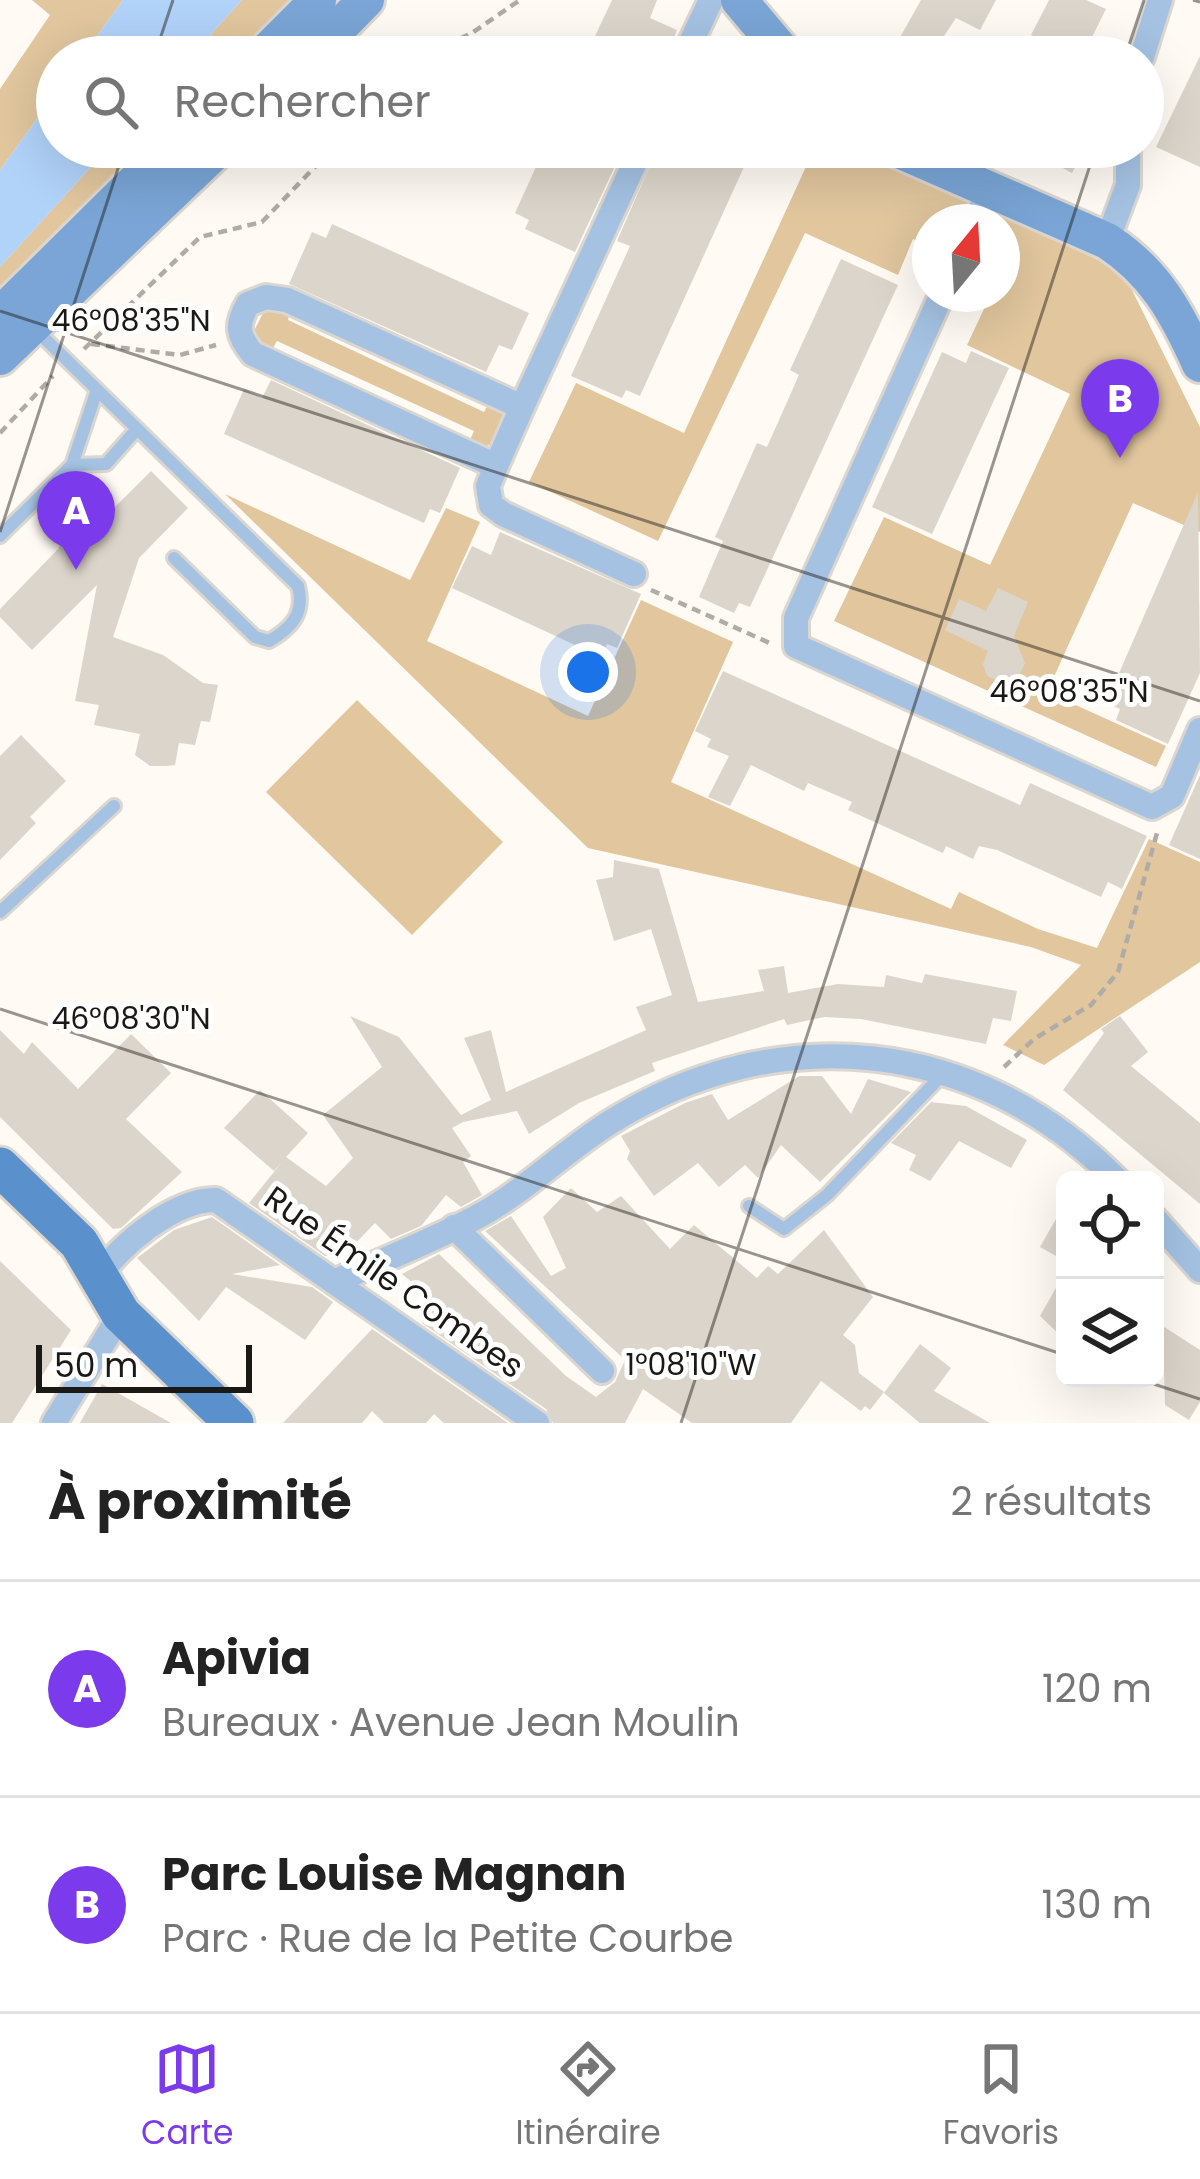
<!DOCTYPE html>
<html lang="fr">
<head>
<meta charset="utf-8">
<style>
  body { margin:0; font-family:Poppins,sans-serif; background:#f2f2f2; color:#222 }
  .controls { position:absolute; right:36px; bottom:36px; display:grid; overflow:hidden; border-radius:18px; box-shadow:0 12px 48px #0002 }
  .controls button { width:108px; height:108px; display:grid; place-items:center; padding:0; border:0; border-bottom:3px solid #e0e0e0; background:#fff; color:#222; font:60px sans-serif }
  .compass { position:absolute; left:912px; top:204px; width:108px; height:108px; border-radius:50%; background:#fff; box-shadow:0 12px 48px #0002; rotate:18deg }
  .scale { position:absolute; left:36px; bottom:30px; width:216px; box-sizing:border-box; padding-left:12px; border:6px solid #1b1915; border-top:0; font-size:33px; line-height:42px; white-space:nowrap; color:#1b1915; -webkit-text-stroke:9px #fff; paint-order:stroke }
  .you { position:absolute; left:588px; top:672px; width:42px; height:42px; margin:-30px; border:9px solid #fff; border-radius:50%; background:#1a73e8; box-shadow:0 0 0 18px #1a73e833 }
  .badge { display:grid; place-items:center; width:78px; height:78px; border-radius:50%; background:#7c3aed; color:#fff; font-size:39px; font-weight:700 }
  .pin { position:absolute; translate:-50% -99px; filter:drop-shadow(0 3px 6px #0008) }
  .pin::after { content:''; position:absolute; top:63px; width:42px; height:36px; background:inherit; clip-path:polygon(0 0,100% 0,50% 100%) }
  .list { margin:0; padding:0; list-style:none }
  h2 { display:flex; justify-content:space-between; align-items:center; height:156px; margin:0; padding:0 48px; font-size:51px }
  h2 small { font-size:39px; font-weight:400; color:#767676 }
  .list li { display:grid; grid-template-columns:78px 1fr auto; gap:36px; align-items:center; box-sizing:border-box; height:216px; padding:0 48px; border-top:3px solid #e0e0e0 }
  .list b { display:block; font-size:45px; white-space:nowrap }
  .list p { margin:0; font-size:39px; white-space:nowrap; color:#767676 }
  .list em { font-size:39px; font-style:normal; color:#767676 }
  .icon { flex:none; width:66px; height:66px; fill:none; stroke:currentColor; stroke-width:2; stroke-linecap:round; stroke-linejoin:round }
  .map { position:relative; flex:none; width:1200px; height:1423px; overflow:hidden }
  .search { position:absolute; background:#fff; box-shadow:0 12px 48px #0002; left:36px; right:36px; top:36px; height:132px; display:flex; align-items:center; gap:30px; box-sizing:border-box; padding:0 42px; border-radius:66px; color:#767676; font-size:45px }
  .sheet { height:588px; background:#fff }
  nav { display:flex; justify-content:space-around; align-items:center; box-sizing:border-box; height:168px; border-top:3px solid #e0e0e0; background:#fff; font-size:33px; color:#767676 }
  nav a { display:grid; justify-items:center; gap:6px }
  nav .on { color:#7c3aed }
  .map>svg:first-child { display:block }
</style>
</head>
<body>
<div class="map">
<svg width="1200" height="1423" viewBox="0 0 1200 1423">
  <rect width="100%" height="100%" fill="#fffaf4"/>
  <g fill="#e1c69e">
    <path d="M 32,0 L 123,0 L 82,57 L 57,57 L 57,91 L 0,170 L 0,89 L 50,15 Z"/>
    <path d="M 242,0 L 301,0 L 243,57 L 190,57 Z"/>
    <path d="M 109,147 L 152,147 L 0,296 L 0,267 Z"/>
    <path d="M 815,147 L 862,147 L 1123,272 L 1200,427 L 1200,532 L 1133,503 L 1047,692 L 1166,746 L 1156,767 L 834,621 L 884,517 L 990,565 L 1070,394 L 967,345 L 991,294 L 1002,294 L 1002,222 L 930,222 L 930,247 L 913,239 L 898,275 L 805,233 L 658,541 L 529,482 L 576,383 L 684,433 Z"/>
    <path d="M 266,307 L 290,312 L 288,320 L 484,412 L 490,401 L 499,406 L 506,421 L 496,442 L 484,447 L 470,440 L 474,431 L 277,341 L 271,351 L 258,346 L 254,331 Z"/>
    <path d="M 225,494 L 410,580 L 446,508 L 480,522 L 427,641 L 588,716 L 641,600 L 733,642 L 671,782 L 951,909 L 959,892 L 1038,929 L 1097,948 L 1149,839 L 1200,862 L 1200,962 L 1044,1065 L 1003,1045 L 1081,965 L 1031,947 L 588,848 Z"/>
    <path d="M 357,700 L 503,842 L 412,935 L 266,792 Z"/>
  </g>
  <g fill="#b1d2f9">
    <path d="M 123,0 L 242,0 L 190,57 L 82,57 Z"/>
    <path d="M 57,91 L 57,147 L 109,147 L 0,267 L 0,170 Z"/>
  </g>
  <g fill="#dcd5cb">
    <path d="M 612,0 L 657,0 L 650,18 L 677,30 L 667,57 L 600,57 L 588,51 Z"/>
    <path d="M 921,0 L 996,0 L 980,30 L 956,18 L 930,57 L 889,57 Z"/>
    <path d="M 1049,0 L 1086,0 L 1106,9 L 1082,57 L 1031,35 Z"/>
    <path d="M 1200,56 L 1200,167 L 1156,147 Z"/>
    <path d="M 545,147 L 624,147 L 575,252 L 525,229 L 529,220 L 515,213 Z"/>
    <path d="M 658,147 L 753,147 L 640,396 L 626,390 L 622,398 L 571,376 L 630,246 L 617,241 Z"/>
    <path d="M 1024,147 L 1085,147 L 1072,173 Z"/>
    <path d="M 332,224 L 529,313 L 512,350 L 499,345 L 486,372 L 289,284 L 312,232 L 326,238 Z"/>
    <path d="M 841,259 L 898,285 L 750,607 L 739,603 L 734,613 L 699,597 L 723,541 L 715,537 L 757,443 L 767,447 L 799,375 L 790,370 Z"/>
    <path d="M 971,351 L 1009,368 L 932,534 L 872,507 L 942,352 L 966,363 Z"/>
    <path d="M 271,380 L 460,468 L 440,513 L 430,509 L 424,523 L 224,434 L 244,389 L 262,398 Z"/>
    <path d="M 151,471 L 188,508 L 139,558 L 113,637 L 163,655 L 203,683 L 218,685 L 210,722 L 201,721 L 195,745 L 179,743 L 175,765 L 166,766 L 150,766 L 135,755 L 140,734 L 94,725 L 99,705 L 75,701 L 97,585 L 32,650 L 0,617 L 0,609 L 59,548 L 64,531 L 84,538 Z"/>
    <path d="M 1198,492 L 1200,673 L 1168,744 L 1116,720 L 1120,709 L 1106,703 Z"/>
    <path d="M 500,532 L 641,594 L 617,648 L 607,644 L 601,657 L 452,588 L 472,546 L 491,555 Z"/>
    <path d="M 998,588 L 1028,602 L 1014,636 L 1025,663 L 1013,688 L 987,676 L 983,664 L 988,651 L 945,630 L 959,599 L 986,611 Z"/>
    <path d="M 723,671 L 1020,805 L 1030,783 L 1147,836 L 1122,889 L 1108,882 L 1101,897 L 997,850 L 979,846 L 973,859 L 946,846 L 943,853 L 848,810 L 852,802 L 808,783 L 804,791 L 751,765 L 730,806 L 708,797 L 729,756 L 707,747 L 711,739 L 695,731 Z"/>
    <path d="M 21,735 L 66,781 L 30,817 L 36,823 L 0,860 L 0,756 Z"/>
    <path d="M 1200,775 L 1200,859 L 1169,845 Z"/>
    <path d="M 614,860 L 659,869 L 698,1002 L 764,991 L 758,970 L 784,966 L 788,993 L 838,984 L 884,987 L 886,975 L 922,983 L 925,974 L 1017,991 L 1011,1021 L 993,1018 L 986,1044 L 861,1019 L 824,1017 L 787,1025 L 784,1019 L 652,1063 L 655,1071 L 579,1103 L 529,1134 L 517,1111 L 463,1122 L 452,1128 L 471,1156 L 463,1162 L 482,1195 L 461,1207 L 446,1195 L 421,1226 L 391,1239 L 375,1223 L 347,1252 L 325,1256 L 249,1203 L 282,1162 L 274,1171 L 224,1128 L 260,1090 L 308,1133 L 286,1157 L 326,1186 L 353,1158 L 323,1115 L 382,1067 L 350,1016 L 399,1037 L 461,1115 L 491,1100 L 464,1038 L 491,1030 L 506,1092 L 646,1030 L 636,1007 L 672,995 L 651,929 L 614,941 L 596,880 L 613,877 Z"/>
    <path d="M 1120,1016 L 1148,1052 L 1131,1066 L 1200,1123 L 1200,1204 L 1063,1090 L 1104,1033 L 1101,1029 Z"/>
    <path d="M 0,1030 L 24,1054 L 32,1042 L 78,1089 L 131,1034 L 171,1073 L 126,1119 L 182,1172 L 121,1228 L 113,1229 L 0,1117 Z"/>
    <path d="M 799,1076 L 822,1076 L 851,1114 L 868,1079 L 911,1092 L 820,1182 L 781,1145 L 758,1178 L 745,1165 L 719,1187 L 698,1163 L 654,1196 L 627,1159 L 630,1151 L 621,1136 L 685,1103 L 712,1094 L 728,1120 Z"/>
    <path d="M 931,1102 L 966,1106 L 1027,1140 L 1011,1168 L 959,1141 L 930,1181 L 909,1170 L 916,1155 L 891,1143 Z"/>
    <path d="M 571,1188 L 597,1212 L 621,1196 L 670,1249 L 694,1225 L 757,1278 L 768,1266 L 778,1274 L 824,1230 L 873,1297 L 843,1335 L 855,1345 L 859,1373 L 884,1392 L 870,1410 L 865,1406 L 861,1411 L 821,1381 L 791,1423 L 692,1423 L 643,1389 L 625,1423 L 553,1423 L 546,1409 L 422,1323 L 438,1304 L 402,1274 L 439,1254 L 566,1376 L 596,1397 L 615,1382 L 625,1360 L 485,1231 L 511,1216 L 551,1276 L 566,1268 L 543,1217 Z"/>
    <path d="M 1065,1203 L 1065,1261 L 1040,1247 Z"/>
    <path d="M 212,1217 L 280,1265 L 232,1274 L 312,1287 L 333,1302 L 305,1340 L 226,1287 L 199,1321 L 137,1258 L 174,1230 Z"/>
    <path d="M 0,1261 L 71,1330 L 12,1423 L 0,1423 Z"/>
    <path d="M 1065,1272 L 1065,1340 L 1040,1316 Z"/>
    <path d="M 1155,1321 L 1200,1350 L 1200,1402 L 1189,1420 L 1165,1405 L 1164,1372 L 1155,1366 Z"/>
    <path d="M 372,1329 L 508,1423 L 444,1423 L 434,1414 L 426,1423 L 384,1423 L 372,1411 L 362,1423 L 283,1423 Z"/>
    <path d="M 920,1344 L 951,1368 L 934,1391 L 990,1423 L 920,1423 L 884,1393 Z"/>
    <path d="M 102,1384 L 171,1423 L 80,1423 Z"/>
  </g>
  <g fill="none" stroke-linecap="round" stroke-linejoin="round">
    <defs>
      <g id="lane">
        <path d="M 37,331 L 298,586 C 305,613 292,628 269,641 L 255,637 L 174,558"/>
        <path d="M 72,465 L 106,464 L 137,429"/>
        <path d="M 0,536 L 72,465 L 97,390"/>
        <path d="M 0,912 L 114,806"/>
        <path d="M 749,1206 L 784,1229 L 827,1195 L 944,1073"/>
      </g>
      <g id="street">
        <path d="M 684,57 L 711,0"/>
        <path d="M 1142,57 L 1160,0"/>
        <path d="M 975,222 L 988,192"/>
        <path d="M 1107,241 L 1128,185 L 1128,147"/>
        <path d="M 942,294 L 796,618 L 796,646 L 1152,807 L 1172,796 L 1200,730"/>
        <path d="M 496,466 L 522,407"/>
        <path d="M 634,574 L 503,514 L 491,505 L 488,486 L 496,466 L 253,354 C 237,335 236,325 248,304 L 266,297 L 287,300 L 522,407 L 642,147"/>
        <path d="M 1155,1219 L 1200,1270"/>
        <path d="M 454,1227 L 602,1371"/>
        <path d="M 97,1280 C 117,1246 175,1199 216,1200 L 537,1423"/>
        <path d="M 334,1282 C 381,1261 429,1242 475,1218 C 523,1193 563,1152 609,1123 C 777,1017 977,1038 1117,1180"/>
        <path d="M 54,1423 L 121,1314"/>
      </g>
      <g id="secondary">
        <path d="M 739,0 L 787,57"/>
        <path d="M 261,57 L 318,0"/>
        <path d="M 310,57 L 366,0"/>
        <path d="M 892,147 L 1107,241 C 1155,272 1177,313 1200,364"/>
        <path d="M 0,315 L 170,147"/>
        <path d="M 0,357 L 220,147"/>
      </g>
      <path id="primary" d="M 0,1167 L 79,1243 L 121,1314 L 234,1423"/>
    </defs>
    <use href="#lane" stroke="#dbd6d0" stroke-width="18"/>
    <use href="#street" stroke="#dbd6d0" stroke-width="30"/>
    <use href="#secondary" stroke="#dbd6d0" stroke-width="42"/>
    <use href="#primary" stroke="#dbd6d0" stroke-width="45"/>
    <g stroke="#afaba6" stroke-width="4.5" stroke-dasharray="9 6" stroke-linecap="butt">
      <path d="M 419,57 L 472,33 L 520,0"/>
      <path d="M 91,344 L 180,355 L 216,345"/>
      <path d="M 84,349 L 200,237 L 262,222 L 334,147"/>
      <path d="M 0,433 L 53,376"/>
      <path d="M 651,590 L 772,644"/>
      <path d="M 1004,1067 L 1034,1039 L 1091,1005 L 1118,972 L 1157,833"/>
    </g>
    <use href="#lane" stroke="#a5c2e3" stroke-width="12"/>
    <use href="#street" stroke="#a5c2e3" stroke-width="24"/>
    <use href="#secondary" stroke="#7aa5d6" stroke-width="36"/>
    <use href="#primary" stroke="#5a90cb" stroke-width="39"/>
  </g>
  <path fill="none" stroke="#1b1915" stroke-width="3" stroke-opacity="0.45" d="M 1193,0 L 1200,2M 154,57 L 173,0M 1125,57 L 1144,0M 0,311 L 1200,701M 0,532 L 125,147M 0,1009 L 1065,1355M 1135,1378 L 1200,1399M 681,1423 L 1096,147"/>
  <g text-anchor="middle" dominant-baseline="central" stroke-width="10" stroke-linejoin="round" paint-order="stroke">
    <g font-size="33" fill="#1b1915" stroke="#fff">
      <text transform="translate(394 1282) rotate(35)">Rue Émile Combes</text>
    </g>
  </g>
  <g font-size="30" text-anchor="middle" fill="#1b1915" stroke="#fff" stroke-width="10" stroke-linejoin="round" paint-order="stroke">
    <text x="131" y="331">46°08'35"N</text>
    <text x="1069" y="702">46°08'35"N</text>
    <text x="131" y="1029">46°08'30"N</text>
    <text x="691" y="1375">1°08'10"W</text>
  </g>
</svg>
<div class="controls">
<button><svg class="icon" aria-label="locate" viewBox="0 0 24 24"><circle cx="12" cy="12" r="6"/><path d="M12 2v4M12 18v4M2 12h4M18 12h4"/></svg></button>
<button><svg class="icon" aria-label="layers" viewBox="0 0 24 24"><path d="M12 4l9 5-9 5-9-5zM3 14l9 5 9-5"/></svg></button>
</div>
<svg class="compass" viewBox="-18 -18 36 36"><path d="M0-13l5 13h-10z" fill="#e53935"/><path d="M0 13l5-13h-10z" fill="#767676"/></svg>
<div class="scale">50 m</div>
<div class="you"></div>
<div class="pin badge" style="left:76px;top:570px">A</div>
<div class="pin badge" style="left:1120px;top:458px">B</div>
<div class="search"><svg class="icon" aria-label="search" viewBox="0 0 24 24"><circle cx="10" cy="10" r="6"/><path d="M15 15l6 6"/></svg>Rechercher</div>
</div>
<section class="sheet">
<h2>À proximité<small>2 résultats</small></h2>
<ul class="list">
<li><span class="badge">A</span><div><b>Apivia</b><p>Bureaux · Avenue Jean Moulin</p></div><em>120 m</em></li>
<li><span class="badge">B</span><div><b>Parc Louise Magnan</b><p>Parc · Rue de la Petite Courbe</p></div><em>130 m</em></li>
</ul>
</section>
<nav>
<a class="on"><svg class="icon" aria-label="map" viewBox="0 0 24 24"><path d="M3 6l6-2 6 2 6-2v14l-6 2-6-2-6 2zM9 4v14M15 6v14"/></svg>Carte</a>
<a><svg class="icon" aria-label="directions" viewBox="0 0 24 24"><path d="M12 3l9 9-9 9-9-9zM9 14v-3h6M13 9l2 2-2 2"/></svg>Itinéraire</a>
<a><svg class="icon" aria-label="saved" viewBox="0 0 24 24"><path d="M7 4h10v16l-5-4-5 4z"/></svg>Favoris</a>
</nav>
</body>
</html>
